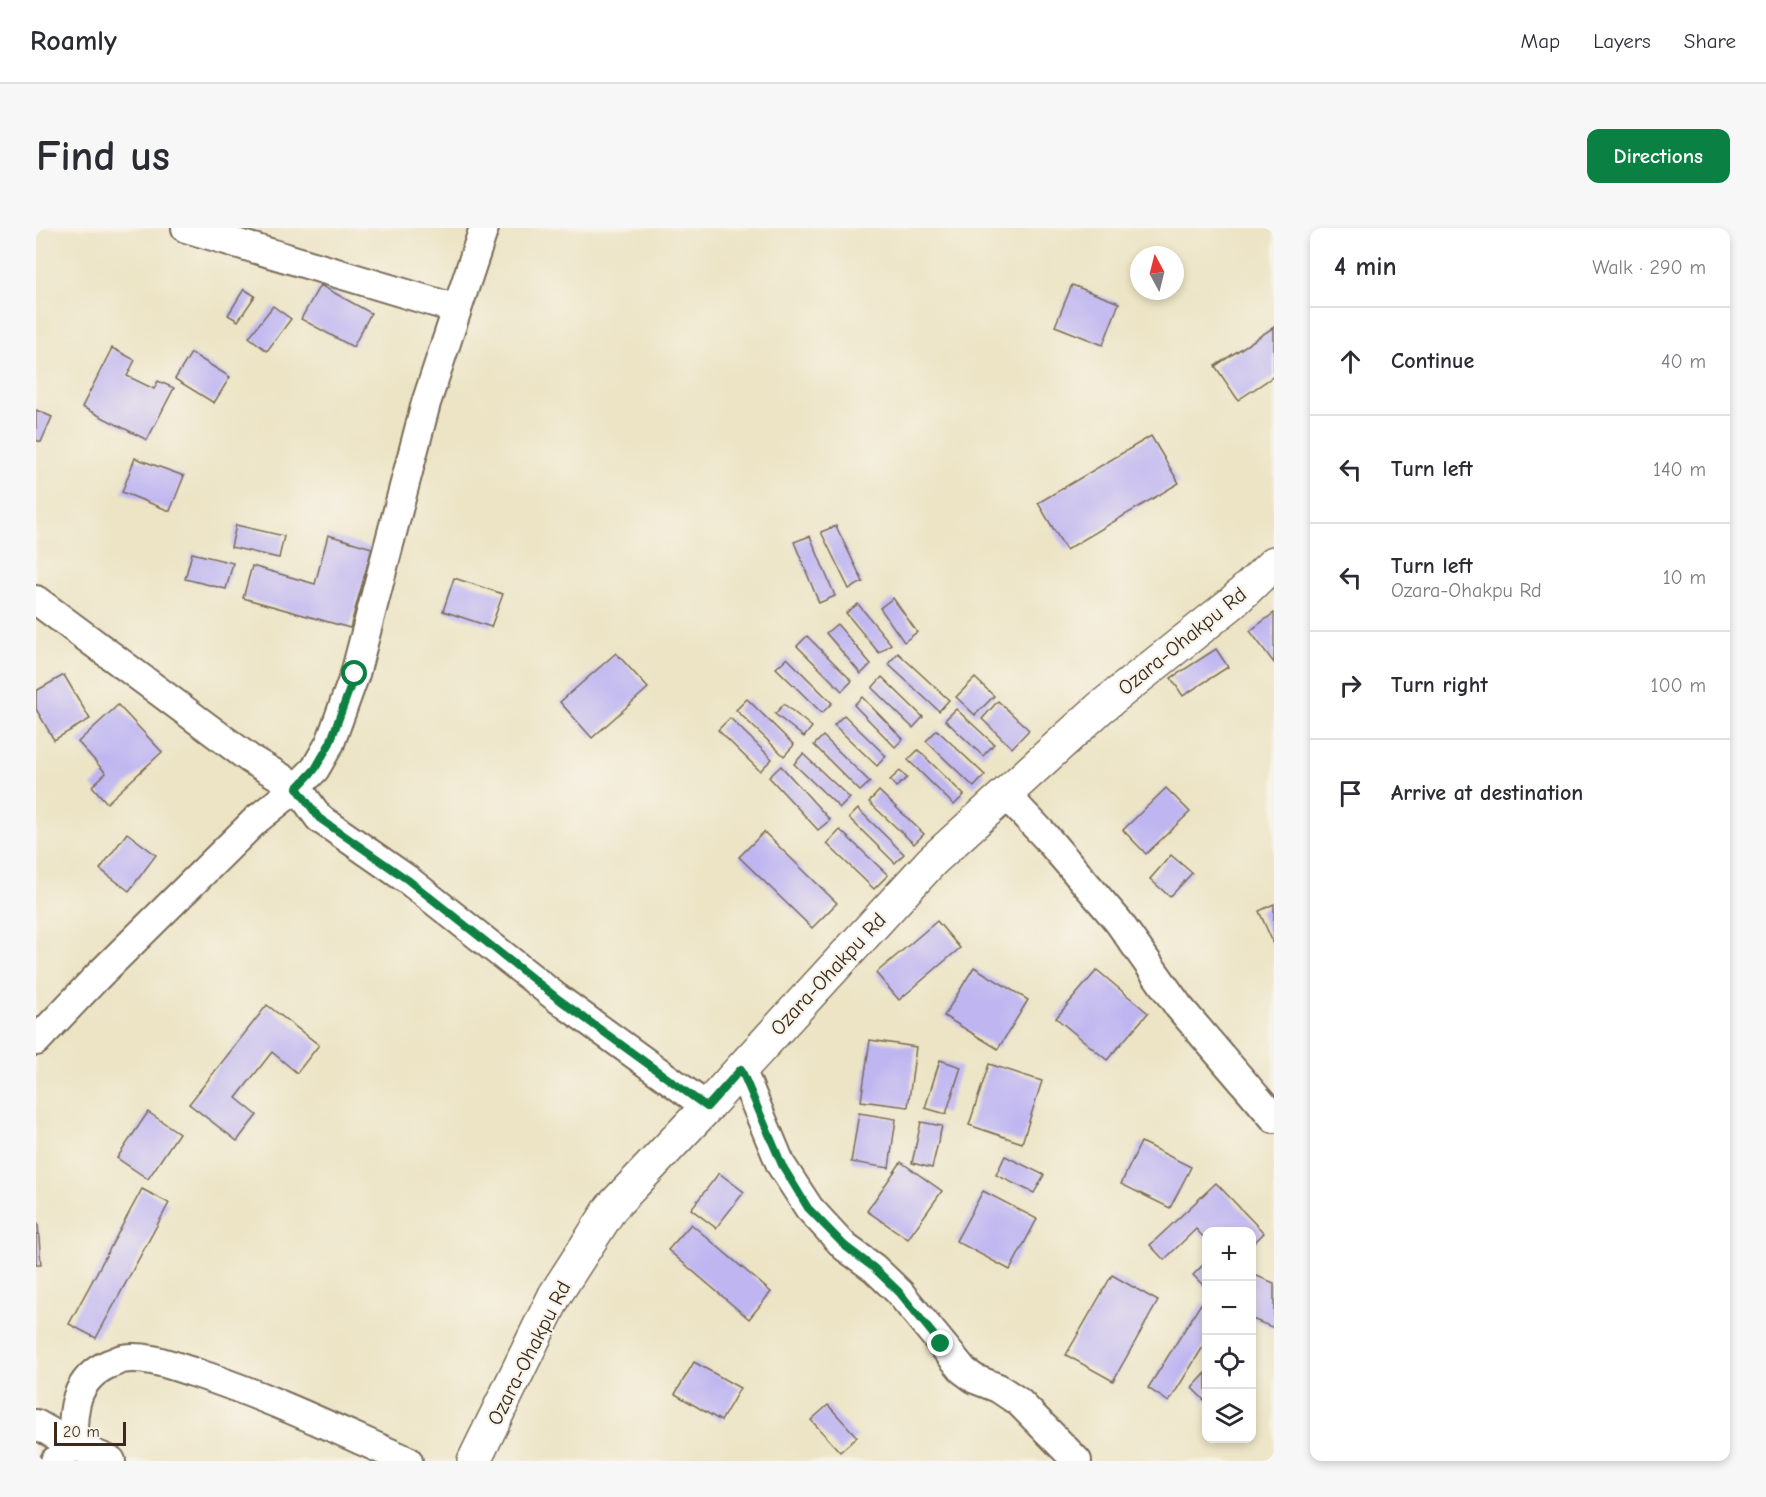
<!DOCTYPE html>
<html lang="en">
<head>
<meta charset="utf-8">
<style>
  body { margin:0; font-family:"Comic Neue",sans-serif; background:#f7f7f7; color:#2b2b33 }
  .controls { position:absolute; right:18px; bottom:18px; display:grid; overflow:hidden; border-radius:12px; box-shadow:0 3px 9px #0003 }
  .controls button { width:54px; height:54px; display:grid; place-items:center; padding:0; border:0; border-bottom:2px solid #e1e1e2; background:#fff; color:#2b2b33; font:30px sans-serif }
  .compass { position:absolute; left:1094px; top:18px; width:54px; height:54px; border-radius:50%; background:#fff; box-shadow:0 3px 9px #0003; rotate:353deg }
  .scale { position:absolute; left:18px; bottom:15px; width:72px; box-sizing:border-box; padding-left:6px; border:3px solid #3b2a1e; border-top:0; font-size:16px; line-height:21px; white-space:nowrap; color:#3b2a1e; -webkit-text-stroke:4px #f7f3e8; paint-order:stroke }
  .stop { position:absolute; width:18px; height:18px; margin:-14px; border:4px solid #0b8043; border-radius:50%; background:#fff }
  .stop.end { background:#0b8043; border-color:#fff; box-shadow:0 2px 6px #0008 }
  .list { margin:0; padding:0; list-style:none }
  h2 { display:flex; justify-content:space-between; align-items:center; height:78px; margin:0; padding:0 24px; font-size:26px }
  h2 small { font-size:20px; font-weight:400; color:#7c7c81 }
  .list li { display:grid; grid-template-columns:39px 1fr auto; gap:18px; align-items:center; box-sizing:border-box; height:108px; padding:0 24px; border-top:2px solid #e1e1e2 }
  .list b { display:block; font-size:22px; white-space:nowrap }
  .list p { margin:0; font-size:20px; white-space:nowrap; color:#7c7c81 }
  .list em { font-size:20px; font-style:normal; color:#7c7c81 }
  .icon { flex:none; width:33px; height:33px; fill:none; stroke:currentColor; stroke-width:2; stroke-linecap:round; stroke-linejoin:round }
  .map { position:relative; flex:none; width:1238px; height:1233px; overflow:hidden; border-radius:12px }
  header { display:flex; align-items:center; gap:36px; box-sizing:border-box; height:84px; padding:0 30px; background:#fff; border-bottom:2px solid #e1e1e2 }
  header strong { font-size:28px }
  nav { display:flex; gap:33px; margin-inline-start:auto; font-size:21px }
  .intro { display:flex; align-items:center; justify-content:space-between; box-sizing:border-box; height:144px; padding:0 36px }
  h1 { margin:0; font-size:42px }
  .button { padding:15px 27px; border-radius:12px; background:#0b8043; color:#fff; font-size:21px; font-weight:700 }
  main { display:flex; gap:36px; padding:0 36px }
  aside { flex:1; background:#fff; border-radius:12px; box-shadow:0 3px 9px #0003 }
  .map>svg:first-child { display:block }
</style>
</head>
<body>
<header>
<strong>Roamly</strong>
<nav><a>Map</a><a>Layers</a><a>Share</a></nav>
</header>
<div class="intro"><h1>Find us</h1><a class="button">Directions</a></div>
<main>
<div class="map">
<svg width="1238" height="1233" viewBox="0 0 1238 1233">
  <rect width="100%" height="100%" fill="#f7f3e8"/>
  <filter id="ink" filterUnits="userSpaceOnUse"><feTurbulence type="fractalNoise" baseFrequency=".0167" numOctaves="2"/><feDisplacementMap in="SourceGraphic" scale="12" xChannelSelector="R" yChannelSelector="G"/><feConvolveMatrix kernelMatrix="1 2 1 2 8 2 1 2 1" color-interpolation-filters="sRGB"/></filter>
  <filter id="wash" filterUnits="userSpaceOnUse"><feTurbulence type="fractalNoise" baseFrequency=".008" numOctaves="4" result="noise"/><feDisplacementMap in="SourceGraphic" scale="24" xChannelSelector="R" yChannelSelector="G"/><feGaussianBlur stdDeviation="1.35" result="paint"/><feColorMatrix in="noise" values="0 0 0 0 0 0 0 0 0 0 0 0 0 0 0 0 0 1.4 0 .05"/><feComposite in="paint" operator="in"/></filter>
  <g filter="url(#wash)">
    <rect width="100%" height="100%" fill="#ece4c5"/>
    <g id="blocks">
      <g fill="#bfb6f1">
        <path d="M 284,57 L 335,85 L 317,119 L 265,91 Z"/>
        <path d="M 1036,57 L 1083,75 L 1067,117 L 1019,98 Z"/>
        <path d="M 208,61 L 219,68 L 202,93 L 192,87 Z"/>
        <path d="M 237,78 L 255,91 L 231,123 L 213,109 Z"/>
        <path d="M 1238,99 L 1238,148 L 1202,172 L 1179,138 Z"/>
        <path d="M 76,120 L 99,132 L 91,148 L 118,161 L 122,153 L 138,160 L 111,212 L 46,179 Z"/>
        <path d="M 155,125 L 194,149 L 178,175 L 139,151 Z"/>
        <path d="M 0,182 L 16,189 L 5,214 L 0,212 Z"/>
        <path d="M 1115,208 L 1143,255 L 1030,322 L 1002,275 Z"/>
        <path d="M 99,230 L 148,248 L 134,283 L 86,264 Z"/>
        <path d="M 200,297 L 248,308 L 243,330 L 195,319 Z"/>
        <path d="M 800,298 L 827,354 L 813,361 L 785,304 Z"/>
        <path d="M 292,307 L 336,320 L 314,400 L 207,370 L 216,338 L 279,356 Z"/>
        <path d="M 774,308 L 799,368 L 783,375 L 758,314 Z"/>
        <path d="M 156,325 L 197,335 L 190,361 L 149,351 Z"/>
        <path d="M 418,350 L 467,366 L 455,399 L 407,383 Z"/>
        <path d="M 857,370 L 881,404 L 868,414 L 844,380 Z"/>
        <path d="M 822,376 L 855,416 L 843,425 L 810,385 Z"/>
        <path d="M 1238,385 L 1238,435 L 1214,403 Z"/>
        <path d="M 801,396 L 835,436 L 825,446 L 790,405 Z"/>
        <path d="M 771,408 L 816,453 L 806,463 L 761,418 Z"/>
        <path d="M 1180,421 L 1192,439 L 1147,468 L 1135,450 Z"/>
        <path d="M 580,425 L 612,460 L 556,510 L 524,474 Z"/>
        <path d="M 862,425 L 913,472 L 903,483 L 852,436 Z"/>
        <path d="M 751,430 L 796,475 L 786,485 L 740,440 Z"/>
        <path d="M 28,447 L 54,491 L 18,512 L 0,481 L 0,463 Z"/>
        <path d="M 846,449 L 887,489 L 877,500 L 836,460 Z"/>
        <path d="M 939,450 L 958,468 L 939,487 L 920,469 Z"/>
        <path d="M 826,469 L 867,511 L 859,519 L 818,477 Z"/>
        <path d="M 711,471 L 758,517 L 748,528 L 700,482 Z"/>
        <path d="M 962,473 L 993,502 L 976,520 L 946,491 Z"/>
        <path d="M 748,476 L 776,499 L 768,509 L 739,486 Z"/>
        <path d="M 82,477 L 126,524 L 71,575 L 56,558 L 70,545 L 42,514 Z"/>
        <path d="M 920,481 L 958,516 L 947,528 L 909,492 Z"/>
        <path d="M 808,487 L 850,528 L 841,538 L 798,497 Z"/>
        <path d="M 694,490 L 736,531 L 724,543 L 682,502 Z"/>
        <path d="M 901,502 L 949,547 L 938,559 L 890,513 Z"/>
        <path d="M 787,508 L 834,554 L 824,563 L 778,517 Z"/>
        <path d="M 882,522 L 928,567 L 918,577 L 872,532 Z"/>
        <path d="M 767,526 L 814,570 L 804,580 L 758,536 Z"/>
        <path d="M 745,538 L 794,592 L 782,602 L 733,549 Z"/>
        <path d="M 864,543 L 871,550 L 860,559 L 854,552 Z"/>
        <path d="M 1130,560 L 1154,584 L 1110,626 L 1087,602 Z"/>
        <path d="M 843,563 L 888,606 L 878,616 L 833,574 Z"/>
        <path d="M 822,581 L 868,626 L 859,635 L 813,590 Z"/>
        <path d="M 804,602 L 852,647 L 838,661 L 791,616 Z"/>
        <path d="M 728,604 L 801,675 L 776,700 L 703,629 Z"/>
        <path d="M 91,605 L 120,627 L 93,663 L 64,641 Z"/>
        <path d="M 1135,627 L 1156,645 L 1134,669 L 1114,651 Z"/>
        <path d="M 1238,676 L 1238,717 L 1223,683 Z"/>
        <path d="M 901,693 L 924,720 L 863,772 L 840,745 Z"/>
        <path d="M 938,739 L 992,772 L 962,821 L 908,788 Z"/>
        <path d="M 1061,742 L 1112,785 L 1071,832 L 1020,790 Z"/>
        <path d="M 231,777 L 283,817 L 261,845 L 236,824 L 200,870 L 221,887 L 201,913 L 153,876 Z"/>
        <path d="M 834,812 L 880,819 L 872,879 L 825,873 Z"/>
        <path d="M 904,832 L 925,839 L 910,886 L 889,880 Z"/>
        <path d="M 953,836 L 1006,853 L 986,915 L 933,897 Z"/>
        <path d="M 112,884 L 143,905 L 112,951 L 81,930 Z"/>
        <path d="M 823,885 L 860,891 L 853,940 L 815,934 Z"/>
        <path d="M 885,894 L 906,898 L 896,940 L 876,935 Z"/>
        <path d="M 1105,914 L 1155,939 L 1134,980 L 1085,956 Z"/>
        <path d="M 969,928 L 1008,947 L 998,965 L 960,947 Z"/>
        <path d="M 865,934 L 906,963 L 872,1011 L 831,983 Z"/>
        <path d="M 683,945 L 708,964 L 680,1000 L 655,981 Z"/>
        <path d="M 1180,955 L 1228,1005 L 1216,1017 L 1216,1004 L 1170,1004 L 1170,1012 L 1160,1001 L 1128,1032 L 1114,1017 Z"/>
        <path d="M 106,961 L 133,975 L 60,1110 L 33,1096 Z"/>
        <path d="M 947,963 L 1001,991 L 974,1042 L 920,1013 Z"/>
        <path d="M 0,996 L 2,996 L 5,1037 L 0,1037 Z"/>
        <path d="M 655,996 L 735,1064 L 713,1091 L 632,1022 Z"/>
        <path d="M 1170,1034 L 1170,1060 L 1157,1047 Z"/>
        <path d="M 1216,1046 L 1238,1055 L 1238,1100 L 1216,1091 Z"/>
        <path d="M 1076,1047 L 1122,1073 L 1077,1153 L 1030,1127 Z"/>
        <path d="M 1166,1074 L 1170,1077 L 1170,1114 L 1133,1174 L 1112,1160 Z"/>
        <path d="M 658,1134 L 704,1160 L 685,1193 L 639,1166 Z"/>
        <path d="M 1170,1145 L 1170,1174 L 1156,1160 Z"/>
        <path d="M 792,1177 L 821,1209 L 804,1224 L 775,1192 Z"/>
      </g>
    </g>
  </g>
  <g filter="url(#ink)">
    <use href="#blocks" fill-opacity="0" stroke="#796b58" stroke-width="1.5"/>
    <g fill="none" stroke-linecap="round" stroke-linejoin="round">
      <defs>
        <g id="minor">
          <path d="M 150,0 L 421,81"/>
          <path d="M 0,372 L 214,531 L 261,559 L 283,590 L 372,652 L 521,770 L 671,879"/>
          <path d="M 969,566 L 1009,608 L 1082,693 L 1143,779 L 1238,890"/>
          <path d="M 0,813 L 61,749 L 220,592 L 261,559 L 279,541 L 294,515 L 319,446 L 390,175 L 448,0"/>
          <path d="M 705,841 L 745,937 L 773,980 L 809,1019 L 838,1040 L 863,1064 L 928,1143 L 939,1151 L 962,1160 L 983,1174 L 1041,1233"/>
          <path d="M 0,1196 L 37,1217 L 75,1233"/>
          <path d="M 19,1233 L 22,1232 L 37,1217 C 36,1183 38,1151 73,1136 C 77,1135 82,1132 86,1131 C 111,1127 134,1137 157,1144 C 231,1168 301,1202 372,1233"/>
        </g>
        <path id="secondary" d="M 438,1233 L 519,1067 L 575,980 L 671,879 L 705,841 L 896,633 L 1064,480 L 1196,375 L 1238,335"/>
      </defs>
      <use href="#minor" stroke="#796b58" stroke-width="32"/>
      <use href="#secondary" stroke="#796b58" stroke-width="36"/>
      <use href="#minor" stroke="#fff" stroke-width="28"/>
      <use href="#secondary" stroke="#fff" stroke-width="33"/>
    </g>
  </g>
  <g fill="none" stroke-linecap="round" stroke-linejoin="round" filter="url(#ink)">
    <path stroke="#0b8043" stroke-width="8" d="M 319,446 L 294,515 L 279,541 L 261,560 L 283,590 L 372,652 L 521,770 L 671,879 L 705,841 L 746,937 L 772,980 L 809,1018 L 838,1040 L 863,1064 L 905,1116"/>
  </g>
  <g text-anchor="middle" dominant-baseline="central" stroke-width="4.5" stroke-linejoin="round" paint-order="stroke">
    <g font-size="21" fill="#3b2a1e" stroke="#f7f3e8">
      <text transform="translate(1146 413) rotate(-39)">Ozara-Ohakpu Rd</text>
      <text transform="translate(792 746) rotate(-47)">Ozara-Ohakpu Rd</text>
      <text transform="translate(493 1125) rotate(-63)">Ozara-Ohakpu Rd</text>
    </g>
  </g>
</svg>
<div class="controls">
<button>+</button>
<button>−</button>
<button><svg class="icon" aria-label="locate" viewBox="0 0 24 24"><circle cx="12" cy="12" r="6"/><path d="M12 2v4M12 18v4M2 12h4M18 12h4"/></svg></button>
<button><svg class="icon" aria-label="layers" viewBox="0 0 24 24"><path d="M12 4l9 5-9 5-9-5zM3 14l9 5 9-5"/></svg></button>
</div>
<svg class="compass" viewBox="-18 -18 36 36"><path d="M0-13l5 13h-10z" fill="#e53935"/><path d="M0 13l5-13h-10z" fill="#7c7c81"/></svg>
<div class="scale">20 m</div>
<div class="stop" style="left:319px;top:446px"></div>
<div class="stop end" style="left:905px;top:1116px"></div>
</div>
<aside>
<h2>4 min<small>Walk · 290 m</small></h2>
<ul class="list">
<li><svg class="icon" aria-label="ahead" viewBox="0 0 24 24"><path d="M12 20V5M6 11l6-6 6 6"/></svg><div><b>Continue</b></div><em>40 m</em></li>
<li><svg class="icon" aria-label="left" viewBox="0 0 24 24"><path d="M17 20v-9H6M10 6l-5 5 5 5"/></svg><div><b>Turn left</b></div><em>140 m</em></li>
<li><svg class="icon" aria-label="left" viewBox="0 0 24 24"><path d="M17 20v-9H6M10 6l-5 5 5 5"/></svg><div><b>Turn left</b><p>Ozara-Ohakpu Rd</p></div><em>10 m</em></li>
<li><svg class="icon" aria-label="right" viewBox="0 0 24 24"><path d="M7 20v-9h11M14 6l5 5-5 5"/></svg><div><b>Turn right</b></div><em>100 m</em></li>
<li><svg class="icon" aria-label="arrive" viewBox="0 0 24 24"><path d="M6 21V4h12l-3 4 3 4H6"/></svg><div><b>Arrive at destination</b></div></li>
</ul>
</aside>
</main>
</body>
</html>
